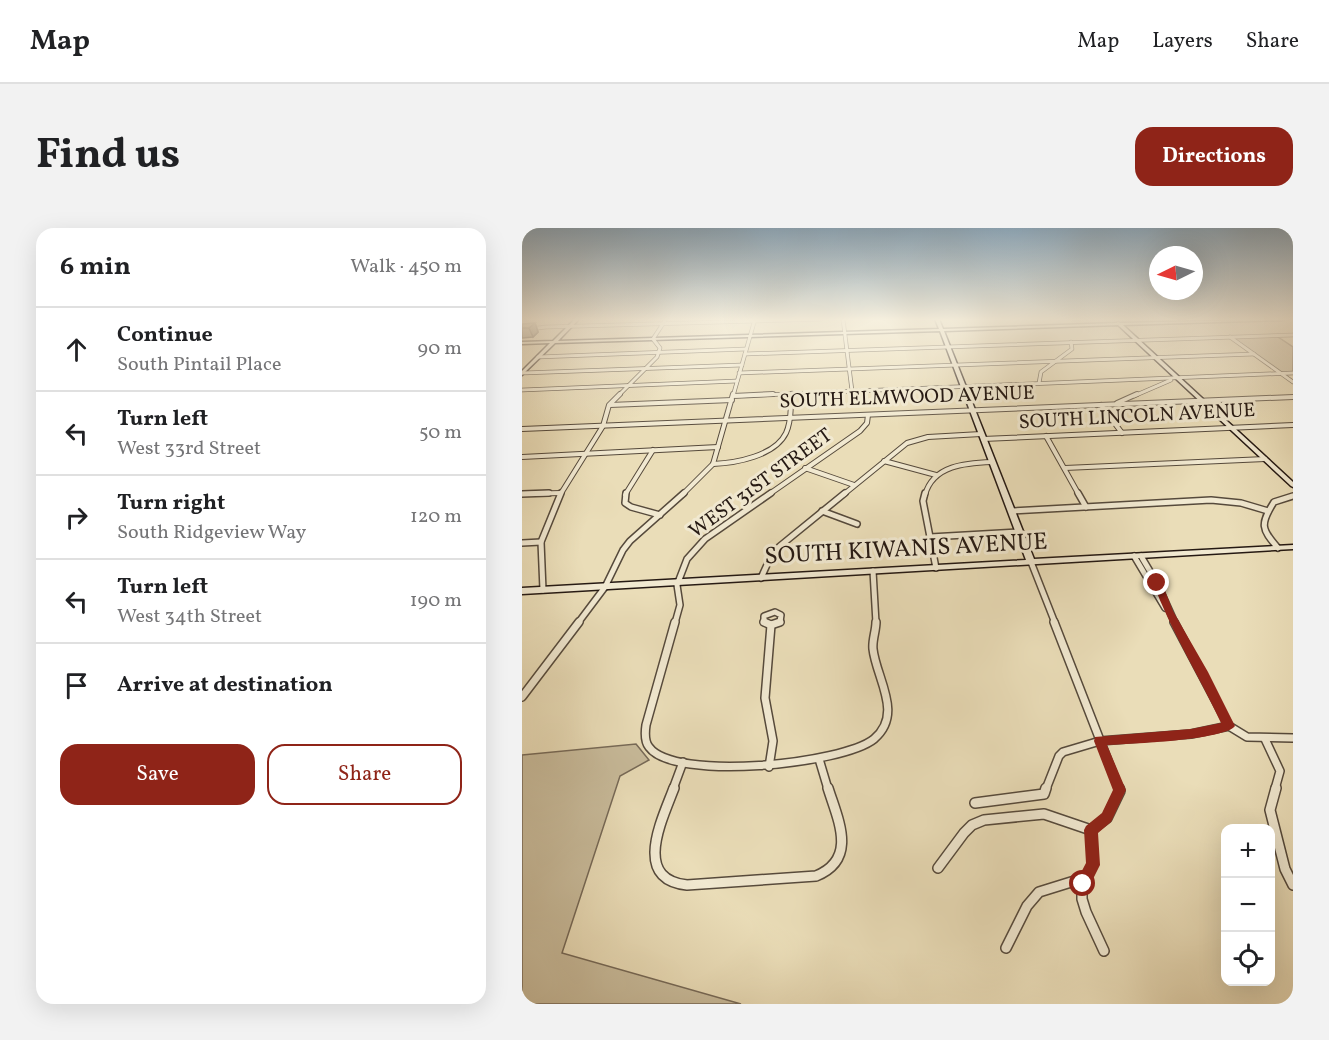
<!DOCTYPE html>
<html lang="en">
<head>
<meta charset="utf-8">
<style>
  body { margin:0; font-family:Vollkorn,serif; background:#f2f2f2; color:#202124 }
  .controls { position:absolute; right:18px; bottom:18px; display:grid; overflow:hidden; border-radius:12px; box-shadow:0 6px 24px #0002 }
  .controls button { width:54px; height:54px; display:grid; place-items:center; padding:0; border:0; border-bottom:2px solid #e0e0e0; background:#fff; color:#202124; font:30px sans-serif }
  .compass { position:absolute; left:627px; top:18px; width:54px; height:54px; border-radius:50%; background:#fff; box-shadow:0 6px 24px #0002; rotate:265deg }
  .stop { position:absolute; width:18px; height:18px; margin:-14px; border:4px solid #8f2418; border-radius:50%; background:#fff }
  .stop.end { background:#8f2418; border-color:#fff; box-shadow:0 2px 6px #0008 }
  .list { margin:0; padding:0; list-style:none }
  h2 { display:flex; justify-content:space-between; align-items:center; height:78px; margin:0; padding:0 24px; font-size:26px }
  h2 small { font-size:20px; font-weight:400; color:#757577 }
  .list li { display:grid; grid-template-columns:39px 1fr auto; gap:18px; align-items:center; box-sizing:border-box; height:84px; padding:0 24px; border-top:2px solid #e0e0e0 }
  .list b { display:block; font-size:22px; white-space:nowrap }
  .list p { margin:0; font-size:20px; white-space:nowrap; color:#757577 }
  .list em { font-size:20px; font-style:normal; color:#757577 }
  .actions { display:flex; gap:12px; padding:18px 24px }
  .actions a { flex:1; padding:14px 0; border:2px solid #8f2418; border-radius:18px; text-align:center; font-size:21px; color:#8f2418 }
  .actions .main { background:#8f2418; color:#fff }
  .icon { flex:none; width:33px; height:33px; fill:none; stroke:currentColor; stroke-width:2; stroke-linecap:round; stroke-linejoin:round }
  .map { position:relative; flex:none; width:771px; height:776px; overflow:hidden; border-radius:18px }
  header { display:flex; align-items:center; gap:36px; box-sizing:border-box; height:84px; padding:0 30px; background:#fff; border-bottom:2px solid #e0e0e0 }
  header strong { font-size:28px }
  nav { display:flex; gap:33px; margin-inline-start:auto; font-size:21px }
  .intro { display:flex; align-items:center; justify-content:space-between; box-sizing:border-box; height:144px; padding:0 36px }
  h1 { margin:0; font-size:42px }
  .button { padding:15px 27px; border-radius:18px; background:#8f2418; color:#fff; font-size:21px; font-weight:700 }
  main { display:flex; gap:36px; padding:0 36px }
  aside { flex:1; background:#fff; border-radius:18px; box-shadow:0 6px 24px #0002 }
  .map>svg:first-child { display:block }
</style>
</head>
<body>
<header>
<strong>Map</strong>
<nav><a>Map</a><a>Layers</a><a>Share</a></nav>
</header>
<div class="intro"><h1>Find us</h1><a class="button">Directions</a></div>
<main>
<aside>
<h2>6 min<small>Walk · 450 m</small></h2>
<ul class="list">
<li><svg class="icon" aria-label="ahead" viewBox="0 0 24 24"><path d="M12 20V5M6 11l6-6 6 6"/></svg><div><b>Continue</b><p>South Pintail Place</p></div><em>90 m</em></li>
<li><svg class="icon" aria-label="left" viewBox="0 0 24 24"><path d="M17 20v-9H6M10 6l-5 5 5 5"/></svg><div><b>Turn left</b><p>West 33rd Street</p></div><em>50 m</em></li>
<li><svg class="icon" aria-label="right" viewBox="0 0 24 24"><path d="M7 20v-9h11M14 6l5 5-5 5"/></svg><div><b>Turn right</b><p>South Ridgeview Way</p></div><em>120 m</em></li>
<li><svg class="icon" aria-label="left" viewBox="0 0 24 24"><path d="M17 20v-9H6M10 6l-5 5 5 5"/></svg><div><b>Turn left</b><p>West 34th Street</p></div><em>190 m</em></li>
<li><svg class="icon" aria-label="arrive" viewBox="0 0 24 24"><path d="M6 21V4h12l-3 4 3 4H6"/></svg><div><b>Arrive at destination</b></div></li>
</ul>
<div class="actions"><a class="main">Save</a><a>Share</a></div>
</aside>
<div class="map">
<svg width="771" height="776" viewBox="0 0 771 776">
  <rect width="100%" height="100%" fill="#eaddb8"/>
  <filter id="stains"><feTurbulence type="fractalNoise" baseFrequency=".00333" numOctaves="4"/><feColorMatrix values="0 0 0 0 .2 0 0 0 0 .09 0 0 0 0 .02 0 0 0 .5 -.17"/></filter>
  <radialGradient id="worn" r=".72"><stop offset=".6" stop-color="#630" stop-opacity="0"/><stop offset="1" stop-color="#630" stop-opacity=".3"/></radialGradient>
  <g fill="#c9bc9c" stroke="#776a58" stroke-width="1.5">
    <path d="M 753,107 L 771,119 L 771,145 L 759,146 L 707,109 Z"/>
    <path d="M 114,516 L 127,532 L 98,548 L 40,725 L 219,776 L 0,776 L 0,527 Z"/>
  </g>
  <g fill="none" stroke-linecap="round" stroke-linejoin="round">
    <defs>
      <g id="street-far4">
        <path d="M 0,91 L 11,91"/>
        <path d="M 321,91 L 330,163"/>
        <path d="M 0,102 L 24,99 L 300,91"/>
        <path d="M 708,109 L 771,154"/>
        <path d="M 223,126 L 771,107"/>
        <path d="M 16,129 L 224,121"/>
        <path d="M 1,145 L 220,137"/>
        <path d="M 217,145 L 732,126"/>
        <path d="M 517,155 L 519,144 L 550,121 L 549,114"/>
        <path d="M 0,162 L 215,153"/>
        <path d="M 96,168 L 135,129 L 138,120 L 131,111 L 144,91"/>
        <path d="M 211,168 L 233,91"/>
        <path d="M 214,168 L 771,145"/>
        <path d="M 270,168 L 270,165"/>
        <path d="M 612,168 L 649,152"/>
      </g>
      <g id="street-far3">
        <path d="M 211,168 L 251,166"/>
        <path d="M 595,175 L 615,166"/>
        <path d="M 88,177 L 210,172"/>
        <path d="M 579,177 L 600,205"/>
        <path d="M 0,201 L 771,169"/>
        <path d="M 524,208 L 557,267"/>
        <path d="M 461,211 L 771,197"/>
        <path d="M 0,229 L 196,219"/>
        <path d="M 362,233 L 414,247"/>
        <path d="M 191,236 C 214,235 253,228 264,205 C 270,193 268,179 270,166"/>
        <path d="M 283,240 L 332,257"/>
        <path d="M 543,240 L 743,231"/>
        <path d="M 0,266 L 39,265"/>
        <path d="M 38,267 L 81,198 L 87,177 L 98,166"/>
        <path d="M 103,267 L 131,222"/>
        <path d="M 160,267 L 191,236 L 211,166"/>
        <path d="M 246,267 L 338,203 L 345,195 L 346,187"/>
        <path d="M 321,267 L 385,215 L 406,209 L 459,206"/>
        <path d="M 403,267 C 411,237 444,235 470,234"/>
      </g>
      <g id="street-far2">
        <path d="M 104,265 L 103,275 L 109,279 L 138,287"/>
        <path d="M 403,265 L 401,273 L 414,340"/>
        <path d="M 556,265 L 564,279"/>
        <path d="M 0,266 L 27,265"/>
        <path d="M 300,283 L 335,296"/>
        <path d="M 490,283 L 689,272 L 719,275 L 746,283"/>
        <path d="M 408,309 L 498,304"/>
        <path d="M 0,315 L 19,314"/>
        <path d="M 756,320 C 739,301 738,296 752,274 L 771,268"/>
        <path d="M 612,328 L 643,380"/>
        <path d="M 619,328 L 635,355 L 653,395"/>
        <path d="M 509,334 L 533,395"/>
        <path d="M 351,343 L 354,395"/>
        <path d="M 239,350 L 249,328 L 258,318 L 323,265"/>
        <path d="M 21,362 L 19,314 L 39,265"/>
        <path d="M 56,395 L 83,359 L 101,322 L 108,313 L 162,265"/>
        <path d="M 153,395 L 158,377 L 155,357 L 165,331 L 183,311 L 249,265"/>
        <path d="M 244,395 L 242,394 L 242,388 L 253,384 L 259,387 L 258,394 L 255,395"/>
      </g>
      <g id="street-far1">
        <path d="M 153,394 L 124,497 C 123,504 122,513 127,519 C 152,554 321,536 352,511 C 382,486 354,450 351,421 C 350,412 354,403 354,394"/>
        <path d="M 242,394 L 249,397 L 258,394"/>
        <path d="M 532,394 L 597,561"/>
        <path d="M 652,394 L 707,498 L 725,509 L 771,510"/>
        <path d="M 0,469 L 57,394"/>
        <path d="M 743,511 L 758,543 L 753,561"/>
        <path d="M 297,531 L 306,561"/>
        <path d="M 247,539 L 251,513 L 243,470 L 249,397"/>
        <path d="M 151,561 L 161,534"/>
        <path d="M 524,561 L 537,528 L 541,524 L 578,513 L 669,506 L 707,498"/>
      </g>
      <g id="street">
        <path d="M 152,560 C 140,592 110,651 165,657 L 294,648 C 336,631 316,592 306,560"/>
        <path d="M 754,560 L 748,582 L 763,641 L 771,657"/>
        <path d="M 453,575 L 522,566 L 524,560"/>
        <path d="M 416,640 L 442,605 L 450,597 L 462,592 L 522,586 L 569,602"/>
        <path d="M 484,720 L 505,678 L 517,664 L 562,650"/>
        <path d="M 582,723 L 564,684 L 560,671 L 560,659 L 571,636 L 569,602 L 585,590 L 598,563 L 597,560"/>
      </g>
      <path id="secondary" d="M 53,91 L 57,91 L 36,113 L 417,101 L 413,91 L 417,91 L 421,101 L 594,95 L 596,94 L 598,95 L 764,91 L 762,92 L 601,97 L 771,254 L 771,259 L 769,258 L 596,97 L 422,103 L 512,331 L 771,317 L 771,321 L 0,366 L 0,360 L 504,332 L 418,103 L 33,115 L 0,147 L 0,143 L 28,115 L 0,116 L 0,114 L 31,113 Z"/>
    </defs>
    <use href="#street-far4" stroke="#564a3c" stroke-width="4.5"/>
    <use href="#street-far3" stroke="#564a3c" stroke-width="6"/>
    <use href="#street-far2" stroke="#564a3c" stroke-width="8"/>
    <use href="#street-far1" stroke="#564a3c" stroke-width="10"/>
    <use href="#street" stroke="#564a3c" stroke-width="12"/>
    <use href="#secondary" stroke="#251913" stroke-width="3"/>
    <use href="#street-far4" stroke="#f1e9d1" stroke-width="3"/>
    <use href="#street-far3" stroke="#f1e9d1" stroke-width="4"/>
    <use href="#street-far2" stroke="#f1e9d1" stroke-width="5"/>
    <use href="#street-far1" stroke="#f1e9d1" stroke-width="7"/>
    <use href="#street" stroke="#f1e9d1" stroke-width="9"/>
    <use href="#secondary" fill="#f1e9d1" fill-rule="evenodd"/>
  </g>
  <path fill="#786d5a" stroke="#251913" stroke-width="1.5" d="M 13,95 L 16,104 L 11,109 L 0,110 L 0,96 Z"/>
  <path fill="#61594a" stroke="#251913" stroke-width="1.5" d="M 13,95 L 16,104 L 11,109 L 7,100 Z"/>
  <path fill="#8b7f69" stroke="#251913" stroke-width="1.5" d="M 13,95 L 7,100 L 0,100 L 0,96 Z"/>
  <linearGradient id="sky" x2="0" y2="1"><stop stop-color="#8eaabe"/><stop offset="0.46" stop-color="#f6f0df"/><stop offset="1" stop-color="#f6f0df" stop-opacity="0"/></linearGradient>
  <rect width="771" height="199" fill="url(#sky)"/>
  <path fill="#8f2418" d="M 635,352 L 640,355 L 651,383 L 686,444 L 713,498 C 703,512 607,516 585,517 L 604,562 L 589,594 L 576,605 L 578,637 L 566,661 L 561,663 L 556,661 L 553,656 L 564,635 L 562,602 L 564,598 L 580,585 L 591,562 L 572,513 L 573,509 L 669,501 L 699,495 C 677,448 649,403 631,355 Z"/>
  <g text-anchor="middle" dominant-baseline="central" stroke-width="6" stroke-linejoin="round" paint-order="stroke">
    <g font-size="20" fill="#251913" stroke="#f1e9d1">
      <text transform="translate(385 170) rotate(-2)">SOUTH ELMWOOD AVENUE</text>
      <text transform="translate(615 189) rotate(-3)">SOUTH LINCOLN AVENUE</text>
      <text transform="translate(239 256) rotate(-36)">WEST 31ST STREET</text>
    </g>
    <g font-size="24" fill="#251913" stroke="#f1e9d1">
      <text transform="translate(384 322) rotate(-3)">SOUTH KIWANIS AVENUE</text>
    </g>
  </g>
  <rect width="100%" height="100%" filter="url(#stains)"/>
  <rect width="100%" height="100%" fill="url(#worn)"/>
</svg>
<div class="controls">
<button>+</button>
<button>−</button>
<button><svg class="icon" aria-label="locate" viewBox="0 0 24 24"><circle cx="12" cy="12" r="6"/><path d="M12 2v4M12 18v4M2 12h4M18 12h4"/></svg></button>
</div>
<svg class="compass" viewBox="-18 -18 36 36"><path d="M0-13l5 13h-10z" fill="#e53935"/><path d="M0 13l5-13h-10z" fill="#757577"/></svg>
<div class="stop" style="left:561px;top:656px"></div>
<div class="stop end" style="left:635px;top:355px"></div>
</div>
</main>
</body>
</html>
